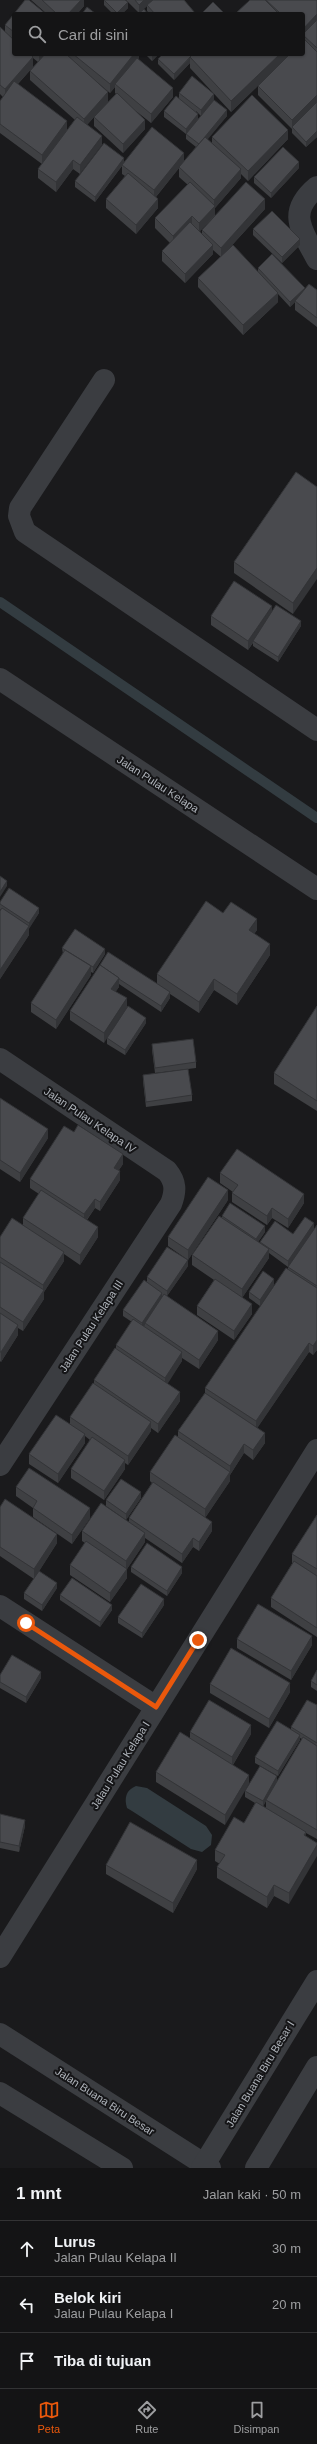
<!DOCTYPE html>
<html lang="id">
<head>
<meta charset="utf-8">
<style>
  body { margin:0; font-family:Arial,sans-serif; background:#1d1d1e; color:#f1f3f6 }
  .stop { position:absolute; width:12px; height:12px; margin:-9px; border:3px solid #ea580c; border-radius:50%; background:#fff }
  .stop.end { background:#ea580c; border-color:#fff; box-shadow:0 1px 4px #0008 }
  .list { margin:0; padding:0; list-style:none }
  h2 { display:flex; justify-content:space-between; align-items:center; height:52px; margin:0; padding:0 16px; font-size:17px }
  h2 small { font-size:13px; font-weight:400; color:#9d9ea0 }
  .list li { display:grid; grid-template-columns:26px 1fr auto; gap:12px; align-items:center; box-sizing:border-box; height:56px; padding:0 16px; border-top:1px solid #333334 }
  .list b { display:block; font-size:15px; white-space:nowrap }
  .list p { margin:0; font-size:13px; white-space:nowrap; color:#9d9ea0 }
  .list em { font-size:13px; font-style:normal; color:#9d9ea0 }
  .icon { flex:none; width:22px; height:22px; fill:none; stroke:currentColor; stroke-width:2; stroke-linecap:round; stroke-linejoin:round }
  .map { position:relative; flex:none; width:317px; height:2168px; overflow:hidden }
  .search { position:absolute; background:#141415; box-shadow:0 1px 3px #0004; left:12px; right:12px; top:12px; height:44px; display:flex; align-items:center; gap:10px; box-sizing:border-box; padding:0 14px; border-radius:4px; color:#9d9ea0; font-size:15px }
  .sheet { height:220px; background:#141415 }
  nav { display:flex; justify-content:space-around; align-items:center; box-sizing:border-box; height:56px; border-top:1px solid #333334; background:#141415; font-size:11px; color:#9d9ea0 }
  nav a { display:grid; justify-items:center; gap:2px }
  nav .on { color:#ea580c }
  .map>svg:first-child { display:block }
</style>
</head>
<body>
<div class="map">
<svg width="317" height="2168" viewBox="0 0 317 2168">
  <rect width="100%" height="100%" fill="#1a1a1c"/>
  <path fill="#333c41" d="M 136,1786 L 147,1788 L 206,1826 L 212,1835 L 211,1845 L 202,1852 L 191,1849 L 132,1811 L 127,1808 C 124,1798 126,1790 136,1786 Z"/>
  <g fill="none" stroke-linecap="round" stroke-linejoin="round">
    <path stroke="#333c41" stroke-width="10" d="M 0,602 L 317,818"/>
    <g stroke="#3b3d41" stroke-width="22">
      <path d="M 317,187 C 286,213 302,230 317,259"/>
      <path d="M 104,380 L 20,508 L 19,516 L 25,532 L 317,730"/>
      <path d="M 0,679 L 317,889"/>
      <path d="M 0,1059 L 167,1171 C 176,1182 176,1191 171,1204 L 0,1465"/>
      <path d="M 0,1606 L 156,1707"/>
      <path d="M 0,1957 L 317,1450"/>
      <path d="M 0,2034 L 210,2168"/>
      <path d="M 0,2093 L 122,2168"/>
      <path d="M 202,2168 L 317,1981"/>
      <path d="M 256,2168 L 317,2067"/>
    </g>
  </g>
  <g fill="#3f4043" fill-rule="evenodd">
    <path d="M 31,0 L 84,0 L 84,6 L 77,14 L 47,14 Z"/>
    <path d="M 104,0 L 125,0 L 128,8 L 122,14 L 113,14 L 104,5 Z"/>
    <path d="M 126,0 L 184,0 L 195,14 L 150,14 L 147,11 L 147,6 L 139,13 Z"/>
    <path d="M 250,0 L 317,0 L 317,137 L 306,147 L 292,133 L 292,129 L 258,95 L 258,86 L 265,79 L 231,112 L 190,68 L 190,63 L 174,80 L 158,64 L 158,59 L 303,54 L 303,14 L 235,14 Z"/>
    <path d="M 14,14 L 14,54 L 139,54 L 139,58 L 138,59 L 173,97 L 151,123 L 136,111 L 145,129 L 123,153 L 94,126 L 94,117 L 87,125 L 80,174 L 73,169 L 56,192 L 38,178 L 38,169 L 42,164 L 0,133 L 0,101 L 3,97 L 0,94 L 0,27 L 5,32 L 5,25 ZM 33,58 L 38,62 L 30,71 L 30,80 L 75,120 L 67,130 L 18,84 L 33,67 ZM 97,82 L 110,93 L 115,87 L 115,93 L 116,94 L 95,116 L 108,102 Z"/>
    <path d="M 145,54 L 159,54 L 152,61 Z"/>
    <path d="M 179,93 L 214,100 L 227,116 L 207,139 L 212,144 L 212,137 L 288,139 L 248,181 L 241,174 L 241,178 L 215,208 L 215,215 L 265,209 L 224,254 L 258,272 L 258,268 L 305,290 L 317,290 L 317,327 L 295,310 L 295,302 L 290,307 L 278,294 L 278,302 L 243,335 L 198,287 L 198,278 L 221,257 L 213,250 L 213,254 L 185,283 L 162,261 L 162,251 L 170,243 L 155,228 L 155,218 L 188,185 L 179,177 L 179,168 L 156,197 L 158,208 L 136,234 L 106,208 L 106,199 L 125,176 L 122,174 L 122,166 L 95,202 L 75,187 L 75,181 L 124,163 L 184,161 L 196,147 L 186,139 L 186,134 L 164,117 L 164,111 L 179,98 ZM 196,111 L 201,116 L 198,119 ZM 214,217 L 202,230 L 202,234 L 200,231 Z"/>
    <path d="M 299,168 L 271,198 L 254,183 L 254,177 Z"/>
    <path d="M 253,229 L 300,245 L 282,263 L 253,235 Z"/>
    <path d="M 296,472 L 293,614 L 234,573 L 234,562 Z"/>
    <path d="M 272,612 L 301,626 L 278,662 L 253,646 L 253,643 L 248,650 L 211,625 L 211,616 Z"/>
    <path d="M 0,902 L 39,913 L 29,928 L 29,935 L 0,979 L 0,911 L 1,910 L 0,909 Z"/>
    <path d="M 223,913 L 257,930 L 254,934 L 270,955 L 237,1005 L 214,990 L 199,1013 L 170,994 L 170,998 L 161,1012 L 119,984 L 119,987 L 116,991 L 104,1043 L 70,1020 L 70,1011 L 100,965 L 157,984 L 157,974 Z"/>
    <path d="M 62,948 L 105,954 L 93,973 L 91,972 L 91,975 L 56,1029 L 31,1012 L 31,1003 L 63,954 Z"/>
    <path d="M 317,1006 L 317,1111 L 274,1084 L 274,1073 Z"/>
    <path d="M 146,1023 L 125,1055 L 107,1044 L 107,1038 Z"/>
    <path d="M 152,1044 L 196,1062 L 196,1068 L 155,1073 L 152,1050 Z"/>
    <path d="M 143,1075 L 192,1095 L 192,1101 L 146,1107 L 143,1081 Z"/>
    <path d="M 0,1098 L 48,1138 L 20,1182 L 0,1169 Z"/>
    <path d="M 123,1164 L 119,1170 L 120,1180 L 100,1211 L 95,1208 L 87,1220 L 98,1237 L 80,1265 L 64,1254 L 64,1261 L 44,1292 L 44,1299 L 23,1331 L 18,1328 L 18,1335 L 1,1362 L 0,1361 L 0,1237 L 23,1225 L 23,1218 L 39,1194 L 30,1188 L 30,1179 Z"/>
    <path d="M 220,1173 L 304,1203 L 288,1228 L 272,1218 L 267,1225 L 232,1202 L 232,1193 L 233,1192 L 220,1183 Z"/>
    <path d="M 228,1200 L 188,1260 L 168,1246 L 168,1237 Z"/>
    <path d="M 222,1216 L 265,1232 L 258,1242 L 260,1244 L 260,1242 L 314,1229 L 288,1267 L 269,1253 L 269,1258 L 242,1298 L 252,1314 L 234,1340 L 197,1315 L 197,1306 L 214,1280 L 192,1265 L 192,1255 L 222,1217 Z"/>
    <path d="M 317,1225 L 317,1350 L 313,1355 L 309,1352 L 257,1428 L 265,1443 L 253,1460 L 244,1453 L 230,1475 L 230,1481 L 205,1518 L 212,1531 L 199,1551 L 193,1547 L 182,1563 L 145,1538 L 145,1542 L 127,1569 L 127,1578 L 110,1602 L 70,1575 L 70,1565 L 85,1543 L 82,1541 L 82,1531 L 129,1522 L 129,1518 L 152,1483 L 150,1481 L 150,1472 L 178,1437 L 178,1431 L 205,1393 L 205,1388 L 288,1269 L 288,1267 Z"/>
    <path d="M 188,1266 L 167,1296 L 218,1340 L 199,1369 L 182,1358 L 182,1361 L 167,1383 L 180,1401 L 158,1433 L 151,1428 L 151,1431 L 128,1465 L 125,1463 L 125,1469 L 104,1500 L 71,1478 L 71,1469 L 90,1440 L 85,1436 L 85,1443 L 58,1483 L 29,1464 L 29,1454 L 70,1424 L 70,1417 L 94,1383 L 94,1380 L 116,1349 L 116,1345 L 132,1322 L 123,1316 L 123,1310 L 147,1282 L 147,1277 Z"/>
    <path d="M 274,1285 L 260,1306 L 249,1298 L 249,1292 Z"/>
    <path d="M 16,1487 L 90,1518 L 72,1544 L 33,1517 L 33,1508 L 16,1496 Z"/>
    <path d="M 141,1498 L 126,1520 L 106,1506 L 106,1500 Z"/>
    <path d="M 0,1507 L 57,1543 L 34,1579 L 0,1556 Z"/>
    <path d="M 317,1515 L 317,1637 L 271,1607 L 271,1598 L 292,1564 L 292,1554 Z"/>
    <path d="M 131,1567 L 182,1573 L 167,1596 L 131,1572 Z"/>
    <path d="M 57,1588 L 42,1611 L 24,1599 L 24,1593 Z"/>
    <path d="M 60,1595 L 112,1610 L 100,1627 L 60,1600 Z"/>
    <path d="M 164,1605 L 142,1638 L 118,1623 L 118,1617 Z"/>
    <path d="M 237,1639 L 312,1645 L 291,1680 L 237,1648 Z"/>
    <path d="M 317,1670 L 317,1691 L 311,1687 L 311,1681 Z"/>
    <path d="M 0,1675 L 41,1678 L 26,1703 L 0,1688 Z"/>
    <path d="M 210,1684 L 290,1692 L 269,1728 L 210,1693 Z"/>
    <path d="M 317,1705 L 317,1839 L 306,1833 L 289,1904 L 274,1896 L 267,1908 L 217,1878 L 217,1867 L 220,1864 L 215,1861 L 215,1850 L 244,1823 L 255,1803 L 245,1797 L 245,1791 L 277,1781 L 302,1739 L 300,1738 L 300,1740 L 278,1776 L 255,1763 L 255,1757 L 291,1729 L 291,1727 ZM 266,1801 L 266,1808 L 263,1806 Z"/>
    <path d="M 190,1732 L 251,1734 L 233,1765 L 225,1825 L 156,1782 L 156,1772 L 190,1739 Z"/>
    <path d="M 0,1814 L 25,1826 L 19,1852 L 0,1848 Z"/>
    <path d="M 106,1865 L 197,1869 L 173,1913 L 106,1874 Z"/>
  </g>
  <g fill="#333437">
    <path d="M 81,0 L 84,0 L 84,6 L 77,14 L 68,14 Z"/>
    <path d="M 144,0 L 153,0 L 147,5 L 147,6 L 139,14 L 139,5 Z"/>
    <path d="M 128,2 L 128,8 L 122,14 L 117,14 L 117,13 Z"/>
    <path d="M 317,14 L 317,23 L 303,35 L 303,29 Z"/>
    <path d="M 39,54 L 47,54 L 39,63 Z"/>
    <path d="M 134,54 L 139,54 L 139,58 L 116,85 L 115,84 L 115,87 L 110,93 L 110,84 Z"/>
    <path d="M 153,54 L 159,54 L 152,61 L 152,55 Z"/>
    <path d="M 280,54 L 291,54 L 231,112 L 231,101 Z"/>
    <path d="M 33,57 L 33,67 L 5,98 L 5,89 Z"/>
    <path d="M 190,58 L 190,63 L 174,80 L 174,74 Z"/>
    <path d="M 173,88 L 173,97 L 151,123 L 151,114 Z"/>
    <path d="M 108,92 L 108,102 L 84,128 L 84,119 Z"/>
    <path d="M 214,94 L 214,100 L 201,116 L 201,110 Z"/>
    <path d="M 317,95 L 317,104 L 292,127 L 292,120 Z"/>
    <path d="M 227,110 L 227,116 L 199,150 L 199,144 Z"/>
    <path d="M 198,114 L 198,119 L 186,135 L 186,129 Z"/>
    <path d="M 145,120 L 145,129 L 123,153 L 123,144 Z"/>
    <path d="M 67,121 L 67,130 L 42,165 L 42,155 Z"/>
    <path d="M 288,130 L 288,139 L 248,181 L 248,171 Z"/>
    <path d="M 317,131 L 317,137 L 306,147 L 306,142 Z"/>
    <path d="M 102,136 L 102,145 L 80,174 L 80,165 Z"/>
    <path d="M 184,153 L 184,162 L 154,199 L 154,190 Z"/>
    <path d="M 124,158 L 124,163 L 95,202 L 95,197 Z"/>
    <path d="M 73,160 L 73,169 L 56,192 L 56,182 Z"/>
    <path d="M 299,162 L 299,168 L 271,198 L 271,193 Z"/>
    <path d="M 241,169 L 241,178 L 215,208 L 215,215 L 199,232 L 199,223 L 214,207 L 214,200 Z"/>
    <path d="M 158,199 L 158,208 L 136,234 L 136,225 Z"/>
    <path d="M 265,199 L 265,209 L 221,257 L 221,248 Z"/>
    <path d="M 192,216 L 192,226 L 173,245 L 173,236 Z"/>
    <path d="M 300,239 L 300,245 L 282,263 L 282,257 Z"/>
    <path d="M 213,245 L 213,254 L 185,283 L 185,274 Z"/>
    <path d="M 305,288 L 305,294 L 295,301 L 295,302 L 290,307 L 290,302 Z"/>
    <path d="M 278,293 L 278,302 L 243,335 L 243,325 Z"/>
    <path d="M 317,568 L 317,579 L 293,614 L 293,603 Z"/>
    <path d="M 272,606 L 272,615 L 253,641 L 253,642 L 248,650 L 248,641 Z"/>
    <path d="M 301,621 L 301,626 L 278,662 L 278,657 Z"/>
    <path d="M 7,881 L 7,886 L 0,897 L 0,892 Z"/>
    <path d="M 39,908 L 39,913 L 29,929 L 29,923 Z"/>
    <path d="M 257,919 L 257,930 L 249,941 L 249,930 Z"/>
    <path d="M 29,926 L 29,935 L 0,979 L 0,970 Z"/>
    <path d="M 270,944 L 270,955 L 237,1005 L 237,994 Z"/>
    <path d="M 105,949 L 105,954 L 93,973 L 93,967 Z"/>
    <path d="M 91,966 L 91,975 L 56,1029 L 56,1020 Z"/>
    <path d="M 119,978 L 119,987 L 111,998 L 111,989 Z"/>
    <path d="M 214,979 L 214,990 L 199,1013 L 199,1002 Z"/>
    <path d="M 170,992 L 170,998 L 161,1012 L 161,1006 Z"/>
    <path d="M 127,998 L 127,1008 L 104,1043 L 104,1033 Z"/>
    <path d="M 146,1018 L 146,1023 L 125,1055 L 125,1050 Z"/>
    <path d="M 48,1129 L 48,1138 L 20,1182 L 20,1173 Z"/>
    <path d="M 123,1154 L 123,1164 L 114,1177 L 114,1168 Z"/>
    <path d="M 120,1171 L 120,1180 L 100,1211 L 100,1202 Z"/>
    <path d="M 228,1190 L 228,1200 L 188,1260 L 188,1250 Z"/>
    <path d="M 304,1194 L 304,1203 L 288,1228 L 288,1219 Z"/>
    <path d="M 95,1199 L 95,1208 L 84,1223 L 84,1214 Z"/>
    <path d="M 272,1208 L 272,1218 L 267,1225 L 267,1216 Z"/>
    <path d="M 314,1223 L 314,1229 L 288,1267 L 288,1261 Z"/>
    <path d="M 265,1226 L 265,1232 L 256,1245 L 256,1239 Z"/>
    <path d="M 98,1227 L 98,1237 L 80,1265 L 80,1255 Z"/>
    <path d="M 269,1249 L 269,1258 L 242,1298 L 242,1289 Z"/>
    <path d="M 64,1252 L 64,1261 L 44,1292 L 44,1299 L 23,1331 L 23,1322 L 43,1292 L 43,1285 Z"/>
    <path d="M 188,1260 L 188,1266 L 167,1296 L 167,1291 Z"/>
    <path d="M 274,1279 L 274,1285 L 260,1306 L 260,1300 Z"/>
    <path d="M 162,1293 L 162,1298 L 145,1323 L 145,1325 L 142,1329 L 142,1323 Z"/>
    <path d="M 252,1304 L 252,1314 L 234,1340 L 234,1331 Z"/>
    <path d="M 18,1325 L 18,1335 L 1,1362 L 1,1352 Z"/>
    <path d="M 218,1331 L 218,1340 L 199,1369 L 199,1360 Z"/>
    <path d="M 317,1340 L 317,1350 L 313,1355 L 313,1346 Z"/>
    <path d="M 309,1343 L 309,1352 L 256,1430 L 256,1421 Z"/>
    <path d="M 182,1352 L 182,1361 L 165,1388 L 165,1378 Z"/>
    <path d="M 180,1392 L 180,1401 L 158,1433 L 158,1424 Z"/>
    <path d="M 151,1422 L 151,1431 L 128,1465 L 128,1456 Z"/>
    <path d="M 265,1433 L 265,1443 L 253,1460 L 253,1450 Z"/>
    <path d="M 85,1434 L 85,1443 L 58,1483 L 58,1474 Z"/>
    <path d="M 244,1444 L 244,1453 L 230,1475 L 230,1466 Z"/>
    <path d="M 125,1460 L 125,1469 L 104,1500 L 104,1491 Z"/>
    <path d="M 230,1472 L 230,1481 L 205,1518 L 205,1509 Z"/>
    <path d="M 141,1492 L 141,1498 L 126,1520 L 126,1514 Z"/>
    <path d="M 90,1508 L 90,1518 L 72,1544 L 72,1535 Z"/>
    <path d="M 212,1522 L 212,1531 L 199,1551 L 199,1542 Z"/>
    <path d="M 145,1533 L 145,1542 L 127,1569 L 127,1578 L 110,1602 L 110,1593 L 126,1570 L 126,1561 Z"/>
    <path d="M 57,1534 L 57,1543 L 34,1579 L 34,1569 Z"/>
    <path d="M 193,1538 L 193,1547 L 182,1563 L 182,1554 Z"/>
    <path d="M 182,1567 L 182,1573 L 167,1596 L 167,1591 Z"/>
    <path d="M 57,1583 L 57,1588 L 42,1611 L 42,1605 Z"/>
    <path d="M 164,1599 L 164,1605 L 142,1638 L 142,1633 Z"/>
    <path d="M 112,1605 L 112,1610 L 100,1627 L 100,1622 Z"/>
    <path d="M 312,1636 L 312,1645 L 291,1680 L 291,1671 Z"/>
    <path d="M 41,1672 L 41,1678 L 26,1703 L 26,1697 Z"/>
    <path d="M 290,1683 L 290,1692 L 269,1728 L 269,1719 Z"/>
    <path d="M 251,1725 L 251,1734 L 232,1766 L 232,1757 Z"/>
    <path d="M 300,1735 L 300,1740 L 278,1776 L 278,1771 Z"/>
    <path d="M 249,1775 L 249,1784 L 225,1825 L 225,1815 Z"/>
    <path d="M 277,1776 L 277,1782 L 266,1800 L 266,1801 L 263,1807 L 263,1801 Z"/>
    <path d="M 25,1820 L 25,1826 L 19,1852 L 19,1846 Z"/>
    <path d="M 317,1845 L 317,1856 L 289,1904 L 289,1893 Z"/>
    <path d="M 197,1860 L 197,1869 L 173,1913 L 173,1903 Z"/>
    <path d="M 274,1885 L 274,1896 L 267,1908 L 267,1897 Z"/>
  </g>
  <g fill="#494a4e" stroke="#333437">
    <path d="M 25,0 L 29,0 L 46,14 L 14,14 L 14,32 L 5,25 Z"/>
    <path d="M 42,0 L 81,0 L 68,14 L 57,14 Z"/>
    <path d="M 104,0 L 125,0 L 128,2 L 117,13 Z"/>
    <path d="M 135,0 L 144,0 L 139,5 Z"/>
    <path d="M 153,0 L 184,0 L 195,13 L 194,14 L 155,14 L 147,5 Z"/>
    <path d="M 250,0 L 265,0 L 279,14 L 235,14 Z"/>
    <path d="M 266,0 L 317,0 L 317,14 L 303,29 L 303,14 L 281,14 Z"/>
    <path d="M 213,2 L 225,14 L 201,14 Z"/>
    <path d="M 87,7 L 96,14 L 82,14 Z"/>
    <path d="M 144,9 L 148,14 L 138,14 Z"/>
    <path d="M 317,20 L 317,48 L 303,35 L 303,34 Z"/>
    <path d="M 0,27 L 14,40 L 14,54 L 30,54 L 33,57 L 5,89 L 0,85 Z"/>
    <path d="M 304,39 L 317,52 L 317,95 L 292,120 L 258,86 L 290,54 L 303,54 L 303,41 Z"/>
    <path d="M 45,54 L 66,54 L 108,92 L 84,119 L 30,71 Z"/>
    <path d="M 73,54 L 134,54 L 110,84 Z"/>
    <path d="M 163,54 L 193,54 L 174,74 L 158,59 Z"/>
    <path d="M 193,54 L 280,54 L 231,101 L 190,57 Z"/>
    <path d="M 137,58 L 173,88 L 151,114 L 115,84 Z"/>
    <path d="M 192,76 L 214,94 L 201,110 L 179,93 Z"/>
    <path d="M 14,81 L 67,121 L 42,155 L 0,124 L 0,101 Z"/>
    <path d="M 117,93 L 145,120 L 123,144 L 94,117 Z"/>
    <path d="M 252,95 L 288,130 L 248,171 L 212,137 Z"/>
    <path d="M 176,96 L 198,114 L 186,129 L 164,111 Z"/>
    <path d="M 214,100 L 227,110 L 199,144 L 186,134 Z"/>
    <path d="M 317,102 L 317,131 L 306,142 L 292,127 Z"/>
    <path d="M 77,117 L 102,136 L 80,165 L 73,160 L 56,182 L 38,169 Z"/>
    <path d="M 152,127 L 184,153 L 154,190 L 122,165 Z"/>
    <path d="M 205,137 L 241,169 L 214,200 L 179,167 Z"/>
    <path d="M 104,143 L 124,158 L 95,197 L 75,181 Z"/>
    <path d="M 283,147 L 299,162 L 271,193 L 254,177 Z"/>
    <path d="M 128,173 L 158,199 L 136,225 L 106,199 Z"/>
    <path d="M 190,182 L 215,206 L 199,223 L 192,216 L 173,236 L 155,218 Z"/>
    <path d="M 246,182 L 265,199 L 221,248 L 202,230 Z"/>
    <path d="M 272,211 L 300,239 L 282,257 L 253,229 Z"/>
    <path d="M 190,222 L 213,245 L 185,274 L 162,251 Z"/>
    <path d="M 233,245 L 278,293 L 243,325 L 198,278 Z"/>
    <path d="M 272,254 L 305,288 L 290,302 L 258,268 Z"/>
    <path d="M 309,284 L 317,290 L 317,318 L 295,301 Z"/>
    <path d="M 296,472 L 317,487 L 317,568 L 293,603 L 234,562 Z"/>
    <path d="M 234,581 L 272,606 L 248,641 L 211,616 Z"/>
    <path d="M 276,605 L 301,621 L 278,657 L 253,641 Z"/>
    <path d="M 0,876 L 7,881 L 0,892 Z"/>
    <path d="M 9,888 L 39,908 L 29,923 L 0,904 L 0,902 Z"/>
    <path d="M 206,901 L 223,913 L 231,902 L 257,919 L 249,930 L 270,944 L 237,994 L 214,979 L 199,1002 L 157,974 Z"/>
    <path d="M 2,908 L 29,926 L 0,970 L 0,911 Z"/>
    <path d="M 75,929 L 105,949 L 93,967 L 62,948 Z"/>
    <path d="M 65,950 L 91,966 L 56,1020 L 31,1003 Z"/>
    <path d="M 108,952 L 170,992 L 161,1006 L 119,979 L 119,978 L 100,965 Z"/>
    <path d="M 100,965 L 119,978 L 111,989 L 127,998 L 104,1033 L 70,1011 Z"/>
    <path d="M 128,1006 L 146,1018 L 125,1050 L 107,1038 Z"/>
    <path d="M 317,1006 L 317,1101 L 274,1073 Z"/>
    <path d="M 193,1039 L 196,1062 L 155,1068 L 152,1044 Z"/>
    <path d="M 188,1069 L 192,1095 L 146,1102 L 143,1075 Z"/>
    <path d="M 0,1098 L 48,1129 L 20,1173 L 0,1160 Z"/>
    <path d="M 78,1125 L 123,1154 L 114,1168 L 120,1171 L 100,1202 L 95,1199 L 84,1214 L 30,1179 L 64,1126 L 74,1132 Z"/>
    <path d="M 237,1149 L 304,1194 L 288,1219 L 272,1208 L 267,1216 L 232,1193 L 238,1185 L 220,1173 Z"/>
    <path d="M 208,1177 L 228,1190 L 188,1250 L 168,1237 Z"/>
    <path d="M 41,1190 L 98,1227 L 80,1255 L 23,1218 Z"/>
    <path d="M 230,1203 L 265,1226 L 256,1239 L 222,1216 Z"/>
    <path d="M 219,1216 L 269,1249 L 242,1289 L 192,1255 Z"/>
    <path d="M 305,1217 L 314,1223 L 288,1261 L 260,1242 L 275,1221 L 293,1234 Z"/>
    <path d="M 12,1218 L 64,1252 L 43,1285 L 0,1257 L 0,1237 Z"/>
    <path d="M 317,1225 L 317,1286 L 288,1267 Z"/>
    <path d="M 167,1247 L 188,1260 L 167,1291 L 147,1277 Z"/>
    <path d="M 0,1262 L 44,1290 L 23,1322 L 0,1307 Z"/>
    <path d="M 286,1268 L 317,1288 L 317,1340 L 313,1346 L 309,1343 L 256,1421 L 205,1388 Z"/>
    <path d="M 263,1271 L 274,1279 L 260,1300 L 249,1292 Z"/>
    <path d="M 215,1279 L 252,1304 L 234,1331 L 197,1306 Z"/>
    <path d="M 144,1280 L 162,1293 L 142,1323 L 123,1310 Z"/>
    <path d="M 164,1294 L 218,1331 L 199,1360 L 145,1323 Z"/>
    <path d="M 0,1313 L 18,1325 L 1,1352 L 0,1352 Z"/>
    <path d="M 133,1319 L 182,1352 L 165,1378 L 116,1345 Z"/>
    <path d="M 115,1348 L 180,1392 L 158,1424 L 94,1380 Z"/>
    <path d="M 93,1383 L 151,1422 L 128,1456 L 70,1417 Z"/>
    <path d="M 205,1393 L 265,1433 L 253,1450 L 244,1444 L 230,1466 L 178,1431 Z"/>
    <path d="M 56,1415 L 85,1434 L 58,1474 L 29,1454 Z"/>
    <path d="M 175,1435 L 230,1472 L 205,1509 L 150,1472 Z"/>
    <path d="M 92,1437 L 125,1460 L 104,1491 L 71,1469 Z"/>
    <path d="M 29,1468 L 90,1508 L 72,1535 L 33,1508 L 37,1501 L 16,1487 Z"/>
    <path d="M 121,1479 L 141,1492 L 126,1514 L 106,1500 Z"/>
    <path d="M 153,1482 L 212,1522 L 199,1542 L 193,1538 L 182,1554 L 129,1518 Z"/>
    <path d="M 5,1499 L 57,1534 L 34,1569 L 0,1547 L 0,1507 Z"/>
    <path d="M 101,1503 L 145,1533 L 126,1561 L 82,1531 Z"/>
    <path d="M 317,1515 L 317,1569 L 292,1554 Z"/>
    <path d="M 86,1541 L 127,1569 L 110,1593 L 70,1565 Z"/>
    <path d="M 147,1543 L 182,1567 L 167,1591 L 131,1567 Z"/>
    <path d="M 294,1561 L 317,1576 L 317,1628 L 271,1598 Z"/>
    <path d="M 39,1571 L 57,1583 L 42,1605 L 24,1593 Z"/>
    <path d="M 72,1578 L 112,1605 L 100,1622 L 60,1595 Z"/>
    <path d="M 141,1584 L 164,1599 L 142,1633 L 118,1617 Z"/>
    <path d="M 258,1604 L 312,1636 L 291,1671 L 237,1639 Z"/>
    <path d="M 231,1648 L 290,1683 L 269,1719 L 210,1684 Z"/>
    <path d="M 12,1655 L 41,1672 L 26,1697 L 0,1682 L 0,1675 Z"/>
    <path d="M 317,1670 L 317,1685 L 311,1681 Z"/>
    <path d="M 209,1700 L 251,1725 L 232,1757 L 190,1732 Z"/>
    <path d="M 307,1700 L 317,1705 L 317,1743 L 291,1727 Z"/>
    <path d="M 277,1721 L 300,1735 L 278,1771 L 255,1757 Z"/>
    <path d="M 180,1732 L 249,1775 L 225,1815 L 156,1772 Z"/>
    <path d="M 303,1737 L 317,1746 L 317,1830 L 266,1800 Z"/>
    <path d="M 260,1766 L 277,1776 L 263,1801 L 245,1791 Z"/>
    <path d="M 256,1802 L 306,1832 L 304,1835 L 317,1843 L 317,1845 L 289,1893 L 274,1885 L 267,1897 L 217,1867 L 225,1855 L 215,1850 L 234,1817 L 244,1823 Z"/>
    <path d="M 0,1814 L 25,1820 L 19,1846 L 0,1842 Z"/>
    <path d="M 130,1822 L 197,1860 L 173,1903 L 106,1865 Z"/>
  </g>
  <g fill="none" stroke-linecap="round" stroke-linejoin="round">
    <path stroke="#ea580c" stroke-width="5" d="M 26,1623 L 156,1707 L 198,1640"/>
  </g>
  <g text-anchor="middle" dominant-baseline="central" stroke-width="4" stroke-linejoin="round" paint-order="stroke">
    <g font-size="11" fill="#aeb3ba" stroke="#151517">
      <text transform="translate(158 784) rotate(33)">Jalan Pulau Kelapa</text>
      <text transform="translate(90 1120) rotate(34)">Jalan Pulau Kelapa IV</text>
      <text transform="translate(91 1326) rotate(-57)">Jalan Pulau Kelapa III</text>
      <text transform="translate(120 1765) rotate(-58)">Jalau Pulau Kelapa I</text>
      <text transform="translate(260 2074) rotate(-59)">Jalan Buana Biru Besar I</text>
      <text transform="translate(105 2101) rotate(33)">Jalan Buana Biru Besar</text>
    </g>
  </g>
</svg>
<div class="stop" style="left:26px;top:1623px"></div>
<div class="stop end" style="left:198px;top:1640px"></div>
<div class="search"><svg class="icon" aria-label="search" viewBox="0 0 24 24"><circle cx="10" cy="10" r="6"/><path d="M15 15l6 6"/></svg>Cari di sini</div>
</div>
<section class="sheet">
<h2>1 mnt<small>Jalan kaki · 50 m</small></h2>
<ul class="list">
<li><svg class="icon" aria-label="ahead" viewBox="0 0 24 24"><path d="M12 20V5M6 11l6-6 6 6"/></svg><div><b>Lurus</b><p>Jalan Pulau Kelapa II</p></div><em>30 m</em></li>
<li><svg class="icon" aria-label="left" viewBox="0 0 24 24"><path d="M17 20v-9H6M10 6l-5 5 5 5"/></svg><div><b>Belok kiri</b><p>Jalau Pulau Kelapa I</p></div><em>20 m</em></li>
<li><svg class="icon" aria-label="arrive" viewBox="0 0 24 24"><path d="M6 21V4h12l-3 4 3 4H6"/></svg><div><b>Tiba di tujuan</b></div></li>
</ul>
</section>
<nav>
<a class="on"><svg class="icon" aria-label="map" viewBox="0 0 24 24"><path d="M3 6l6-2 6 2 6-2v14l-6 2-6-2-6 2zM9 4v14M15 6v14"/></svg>Peta</a>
<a><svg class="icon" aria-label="directions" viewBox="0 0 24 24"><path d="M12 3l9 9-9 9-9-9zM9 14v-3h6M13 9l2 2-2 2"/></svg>Rute</a>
<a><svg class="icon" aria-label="saved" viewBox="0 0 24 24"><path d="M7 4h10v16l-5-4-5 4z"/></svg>Disimpan</a>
</nav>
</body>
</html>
